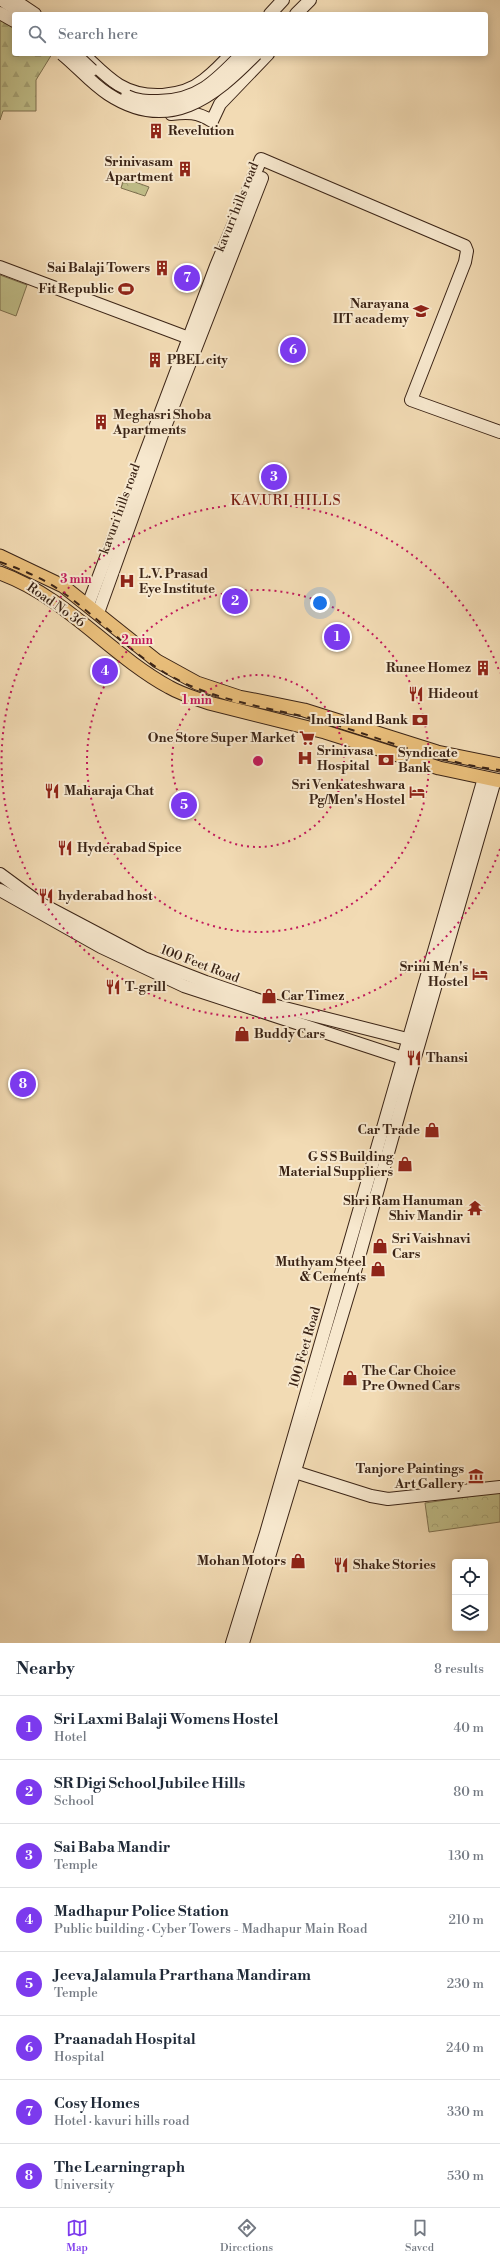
<!DOCTYPE html>
<html lang="en">
<head>
<meta charset="utf-8">
<style>
  body { margin:0; font-family:"Libre Bodoni",serif; background:#f2f2f3; color:#1f2937 }
  .controls { position:absolute; right:12px; bottom:12px; display:grid; overflow:hidden; border-radius:4px; box-shadow:0 2px 10px #0003 }
  .controls button { width:36px; height:36px; display:grid; place-items:center; padding:0; border:0; border-bottom:1px solid #e0e1e3; background:#fff; color:#1f2937; font:20px sans-serif }
  .you { position:absolute; left:320px; top:603px; width:14px; height:14px; margin:-10px; border:3px solid #fff; border-radius:50%; background:#1a73e8; box-shadow:0 0 0 6px #1a73e833 }
  .badge { display:grid; place-items:center; width:26px; height:26px; border-radius:50%; background:#7c3aed; color:#fff; font-size:13px; font-weight:700 }
  .pin { position:absolute; translate:-50% -50%; border:2px solid #fff; box-shadow:0 1px 4px #0006 }
  .list { margin:0; padding:0; list-style:none }
  h2 { display:flex; justify-content:space-between; align-items:center; height:52px; margin:0; padding:0 16px; font-size:17px }
  h2 small { font-size:13px; font-weight:400; color:#747a83 }
  .list li { display:grid; grid-template-columns:26px 1fr auto; gap:12px; align-items:center; box-sizing:border-box; height:64px; padding:0 16px; border-top:1px solid #e0e1e3 }
  .list b { display:block; font-size:15px; white-space:nowrap }
  .list p { margin:0; font-size:13px; white-space:nowrap; color:#747a83 }
  .list em { font-size:13px; font-style:normal; color:#747a83 }
  .icon { flex:none; width:22px; height:22px; fill:none; stroke:currentColor; stroke-width:2; stroke-linecap:round; stroke-linejoin:round }
  .map { position:relative; flex:none; width:500px; height:1643px; overflow:hidden }
  .search { position:absolute; background:#fff; box-shadow:0 2px 10px #0003; left:12px; right:12px; top:12px; height:44px; display:flex; align-items:center; gap:10px; box-sizing:border-box; padding:0 14px; border-radius:4px; color:#747a83; font-size:15px }
  .sheet { height:564px; background:#fff }
  nav { display:flex; justify-content:space-around; align-items:center; box-sizing:border-box; height:56px; border-top:1px solid #e0e1e3; background:#fff; font-size:11px; color:#747a83 }
  nav a { display:grid; justify-items:center; gap:2px }
  nav .on { color:#7c3aed }
  .map>svg:first-child { display:block }
</style>
</head>
<body>
<div class="map">
<svg width="500" height="1643" viewBox="0 0 500 1643">
  <defs>
    <pattern id="forest-firs" width="22" height="20" patternUnits="userSpaceOnUse"><rect width="22" height="20" fill="#c0be89"/><path d="M5 1l3.5 6h-7zM16 11l3.5 6h-7z" fill="#a6a376"/></pattern>
    <pattern id="park-crowns" width="20" height="18" patternUnits="userSpaceOnUse"><rect width="20" height="18" fill="#c0be89"/><path d="M2 6a3 3 0 1 1 6 0M12 15a3 3 0 1 1 6 0" fill="none" stroke="#a6a376"/></pattern>
  </defs>
  <rect width="100%" height="100%" fill="#f2dbb4"/>
  <filter id="stains"><feTurbulence type="fractalNoise" baseFrequency=".005" numOctaves="4"/><feColorMatrix values="0 0 0 0 .2 0 0 0 0 .09 0 0 0 0 .02 0 0 0 .5 -.17"/></filter>
  <radialGradient id="worn" r=".72"><stop offset=".6" stop-color="#630" stop-opacity="0"/><stop offset="1" stop-color="#630" stop-opacity=".3"/></radialGradient>
  <path fill="#c0be89" stroke="#7e7150" d="M 0,275 L 27,285 L 16,316 L 0,310 Z"/>
  <path fill="url(#forest-firs)" stroke="#7e7150" d="M 0,18 L 14,27 L 14,54 L 52,54 L 36,80 L 36,111 L 3,111 L 0,120 Z"/>
  <g fill="url(#park-crowns)" stroke="#7e7150">
    <path d="M 124,178 L 149,187 L 145,196 L 121,188 Z"/>
    <path d="M 500,1492 L 500,1522 L 429,1532 L 425,1503 Z"/>
  </g>
  <g fill="none" stroke-linecap="round" stroke-linejoin="round">
    <defs>
      <g id="secondary">
        <path d="M 2,0 L 23,14"/>
        <path d="M 17,2 L 35,14"/>
        <path d="M 0,13 L 14,21"/>
        <path d="M 270,14 L 283,0"/>
        <path d="M 296,14 L 310,0"/>
        <path d="M 84,55 C 95,65 106,77 119,85 C 144,100 182,98 204,80 C 214,72 223,63 231,54"/>
        <path d="M 171,114 C 188,112 197,112 212,121 L 220,104 L 268,54"/>
        <path d="M 0,267 L 197,341"/>
        <path d="M 88,605 L 216,266 L 261,159 L 465,246 L 467,251 L 465,262 L 411,400 L 500,432"/>
        <path d="M 98,613 L 163,432 L 262,178"/>
        <path d="M 0,874 L 38,902 L 144,958 L 206,982 L 273,1005 L 415,1041"/>
        <path d="M 0,890 L 101,947 L 184,986 L 409,1060"/>
        <path d="M 295,1472 L 371,1496 L 388,1499 L 500,1487"/>
        <path d="M 232,1643 L 266,1533 L 484,778"/>
        <path d="M 243,1643 L 352,1282 L 407,1085 L 495,780"/>
      </g>
      <g id="primary">
        <path d="M 0,556 L 63,586 L 157,661 L 197,683 L 239,697 L 304,710 L 437,752 L 500,765"/>
        <path d="M 0,573 C 66,597 109,654 169,687 C 181,694 195,698 209,703 L 325,732 L 439,768 L 500,781"/>
      </g>
    </defs>
    <use href="#secondary" stroke="#3b2416" stroke-width="14"/>
    <use href="#primary" stroke="#3b2416" stroke-width="15"/>
    <use href="#secondary" stroke="#f7e8ce" stroke-width="12"/>
    <use href="#primary" stroke="#e9be7a" stroke-width="13"/>
    <path stroke="#3b2416" stroke-width="2" stroke-dasharray="7 7" stroke-linecap="butt" d="M 0,562 C 23,570 45,579 65,594 C 98,618 127,649 162,671 C 210,701 268,707 323,721 C 382,738 438,763 500,770"/>
    <defs>
      <g id="secondary-bridge">
        <path d="M 62,54 C 78,67 91,83 108,94 C 169,134 214,97 256,54"/>
        <path d="M 75,54 L 92,70"/>
        <path d="M 127,96 C 137,101 147,101 158,101 C 197,101 216,81 242,54"/>
      </g>
    </defs>
    <use href="#secondary-bridge" stroke="#3b2416" stroke-width="14" stroke-linecap="butt"/>
    <use href="#secondary-bridge" stroke="#f7e8ce" stroke-width="12"/>
  </g>
  <g fill="none" stroke="#c2185b" stroke-width="2" stroke-dasharray="2 4">
    <circle cx="258" cy="761" r="86"/>
    <circle cx="258" cy="761" r="171"/>
    <path d="M500 849A257 257 0 1 1 500 673"/>
  </g>
  <defs>
    <symbol id="building-bare" viewBox="-9 -9 18 18"><path d="M-4-6H4V6H1V3H-1V6H-4ZM-2.5-4.3h1.7v1.8h-1.7ZM.8-4.3h1.7v1.8H.8ZM-2.5-1h1.7V.8h-1.7ZM.8-1h1.7V.8H.8Z" fill="#8f2418" stroke="#f7e8ce" stroke-width="2.5" paint-order="stroke"/></symbol>
    <symbol id="stadium-bare" viewBox="-9 -9 18 18"><path d="M0-5a6.5 5 0 1 0 0 10a6.5 5 0 1 0 0-10ZM-3.5-1.8h7v3.6h-7Z" fill="#8f2418" stroke="#f7e8ce" stroke-width="2.5" paint-order="stroke"/></symbol>
    <symbol id="university-bare" viewBox="-9 -9 18 18"><path d="M0-5L7-2L0 1L-7-2ZM-4 1L0 2.5L4 1V4Q0 6-4 4Z" fill="#8f2418" stroke="#f7e8ce" stroke-width="2.5" paint-order="stroke"/></symbol>
    <symbol id="hospital-bare" viewBox="-9 -9 18 18"><path d="M-5-5h3v3.5h4V-5h3V5h-3V1.5h-4V5h-3Z" fill="#8f2418" stroke="#f7e8ce" stroke-width="2.5" paint-order="stroke"/></symbol>
    <symbol id="restaurant-bare" viewBox="-9 -9 18 18"><path d="M-5-6h1v4h1v-4h1v4h1v-4h1v5L-1.5 .5V6h-2V.5L-5-1ZM5-6V6H3V1.5H1.5Q1.5-4 5-6Z" fill="#8f2418" stroke="#f7e8ce" stroke-width="2.5" paint-order="stroke"/></symbol>
    <symbol id="bank-bare" viewBox="-9 -9 18 18"><path d="M-6-4H6V4H-6ZM0-2.3a2.3 2.3 0 1 0 0 4.6a2.3 2.3 0 1 0 0-4.6Z" fill="#8f2418" stroke="#f7e8ce" stroke-width="2.5" paint-order="stroke"/></symbol>
    <symbol id="supermarket-bare" viewBox="-9 -9 18 18"><path d="M-6-5.5h2.5l.6 2H6L4.5 2H-2.5L-4.4-4H-6ZM-1.5 3.2a1.3 1.3 0 1 0 .1 0ZM3 3.2a1.3 1.3 0 1 0 .1 0Z" fill="#8f2418" stroke="#f7e8ce" stroke-width="2.5" paint-order="stroke"/></symbol>
    <symbol id="hotel-bare" viewBox="-9 -9 18 18"><path d="M-6-4.5h1.5V1H6V5H4.5V3h-9V5H-6ZM-4 0a1.8 1.8 0 1 1 3.6 0ZM.5 0V-2.5h3Q6-2.5 6 0Z" fill="#8f2418" stroke="#f7e8ce" stroke-width="2.5" paint-order="stroke"/></symbol>
    <symbol id="shop-bare" viewBox="-9 -9 18 18"><path d="M-5-2.5h2.3a2.7 3.5 0 0 1 5.4 0H5L5.5 6h-11ZM-1.5-2.5h3a1.5 2.3 0 0 0-3 0Z" fill="#8f2418" stroke="#f7e8ce" stroke-width="2.5" paint-order="stroke"/></symbol>
    <symbol id="temple-bare" viewBox="-9 -9 18 18"><path d="M0-6L5-2H3V0L6.5 2.5H4V6H1.5V3h-3V6H-4V2.5H-6.5L-3 0V-2H-5Z" fill="#8f2418" stroke="#f7e8ce" stroke-width="2.5" paint-order="stroke"/></symbol>
    <symbol id="museum-bare" viewBox="-9 -9 18 18"><path d="M0-6L6-3V-2H-6V-3ZM-5-1h2V3h-2ZM-1-1h2V3h-2ZM3-1h2V3H3ZM-6 4H6V6H-6Z" fill="#8f2418" stroke="#f7e8ce" stroke-width="2.5" paint-order="stroke"/></symbol>
  </defs>
  <g fill-rule="evenodd">
    <use href="#building-bare" x="145" y="120" width="22" height="22"/>
    <use href="#building-bare" x="174" y="158" width="22" height="22"/>
    <use href="#building-bare" x="151" y="257" width="22" height="22"/>
    <use href="#stadium-bare" x="115" y="278" width="22" height="22"/>
    <use href="#university-bare" x="410" y="300" width="22" height="22"/>
    <use href="#building-bare" x="144" y="349" width="22" height="22"/>
    <use href="#building-bare" x="90" y="411" width="22" height="22"/>
    <use href="#hospital-bare" x="116" y="570" width="22" height="22"/>
    <use href="#building-bare" x="472" y="657" width="22" height="22"/>
    <use href="#restaurant-bare" x="405" y="683" width="22" height="22"/>
    <use href="#bank-bare" x="409" y="709" width="22" height="22"/>
    <use href="#supermarket-bare" x="296" y="727" width="22" height="22"/>
    <use href="#hospital-bare" x="294" y="747" width="22" height="22"/>
    <use href="#bank-bare" x="375" y="749" width="22" height="22"/>
    <use href="#restaurant-bare" x="41" y="780" width="22" height="22"/>
    <use href="#hotel-bare" x="406" y="781" width="22" height="22"/>
    <use href="#restaurant-bare" x="54" y="837" width="22" height="22"/>
    <use href="#restaurant-bare" x="35" y="885" width="22" height="22"/>
    <use href="#hotel-bare" x="469" y="963" width="22" height="22"/>
    <use href="#restaurant-bare" x="102" y="976" width="22" height="22"/>
    <use href="#shop-bare" x="258" y="985" width="22" height="22"/>
    <use href="#shop-bare" x="231" y="1023" width="22" height="22"/>
    <use href="#restaurant-bare" x="403" y="1047" width="22" height="22"/>
    <use href="#shop-bare" x="421" y="1119" width="22" height="22"/>
    <use href="#shop-bare" x="394" y="1153" width="22" height="22"/>
    <use href="#temple-bare" x="464" y="1197" width="22" height="22"/>
    <use href="#shop-bare" x="369" y="1235" width="22" height="22"/>
    <use href="#shop-bare" x="367" y="1258" width="22" height="22"/>
    <use href="#shop-bare" x="339" y="1367" width="22" height="22"/>
    <use href="#museum-bare" x="465" y="1465" width="22" height="22"/>
    <use href="#shop-bare" x="287" y="1550" width="22" height="22"/>
    <use href="#restaurant-bare" x="330" y="1554" width="22" height="22"/>
  </g>
  <g text-anchor="middle" dominant-baseline="central" stroke-width="4" stroke-linejoin="round" paint-order="stroke">
    <g font-size="13" font-weight="bold" fill="#3b2416" stroke="#f7e8ce" text-anchor="start">
      <text x="168" y="131">Revelution</text>
      <text x="173" y="162" text-anchor="end">Srinivasam<tspan x="173" dy="15">Apartment</tspan></text>
      <text x="150" y="268" text-anchor="end">Sai Balaji Towers</text>
      <text x="114" y="289" text-anchor="end">Fit Republic</text>
      <text x="409" y="304" text-anchor="end">Narayana<tspan x="409" dy="15">IIT academy</tspan></text>
      <text x="167" y="360">PBEL city</text>
      <text x="113" y="415">Meghasri Shoba<tspan x="113" dy="15">Apartments</tspan></text>
      <text x="139" y="574">L.V. Prasad<tspan x="139" dy="15">Eye Institute</tspan></text>
      <text x="471" y="668" text-anchor="end">Runee Homez</text>
      <text x="428" y="694">Hideout</text>
      <text x="408" y="720" text-anchor="end">Indusland Bank</text>
      <text x="295" y="738" text-anchor="end">One Store Super Market</text>
      <text x="317" y="751">Srinivasa<tspan x="317" dy="15">Hospital</tspan></text>
      <text x="398" y="753">Syndicate<tspan x="398" dy="15">Bank</tspan></text>
      <text x="405" y="785" text-anchor="end">Sri Venkateshwara<tspan x="405" dy="15">Pg/Men's Hostel</tspan></text>
      <text x="64" y="791">Maharaja Chat</text>
      <text x="77" y="848">Hyderabad Spice</text>
      <text x="58" y="896">hyderabad host</text>
      <text x="468" y="967" text-anchor="end">Srini Men's<tspan x="468" dy="15">Hostel</tspan></text>
      <text x="125" y="987">T-grill</text>
      <text x="281" y="996">Car Timez</text>
      <text x="254" y="1034">Buddy Cars</text>
      <text x="426" y="1058">Thansi</text>
      <text x="420" y="1130" text-anchor="end">Car Trade</text>
      <text x="393" y="1157" text-anchor="end">G S S Building<tspan x="393" dy="15">Material Suppliers</tspan></text>
      <text x="463" y="1201" text-anchor="end">Shri Ram Hanuman<tspan x="463" dy="15">Shiv Mandir</tspan></text>
      <text x="392" y="1239">Sri Vaishnavi<tspan x="392" dy="15">Cars</tspan></text>
      <text x="366" y="1262" text-anchor="end">Muthyam Steel<tspan x="366" dy="15">&amp; Cements</tspan></text>
      <text x="362" y="1371">The Car Choice<tspan x="362" dy="15">Pre Owned Cars</tspan></text>
      <text x="464" y="1469" text-anchor="end">Tanjore Paintings<tspan x="464" dy="15">Art Gallery</tspan></text>
      <text x="286" y="1561" text-anchor="end">Mohan Motors</text>
      <text x="353" y="1565">Shake Stories</text>
    </g>
    <g font-size="13" fill="#3b2416" stroke="#f7e8ce">
      <text transform="translate(237 207) rotate(-68)">kavuri hills road</text>
      <text transform="translate(120 509) rotate(-70)">kavuri hills road</text>
      <text transform="translate(56 605) rotate(35)">Road No 36</text>
      <text transform="translate(200 964) rotate(21)">100 Feet Road</text>
      <text transform="translate(305 1347) rotate(-74)">100 Feet Road</text>
    </g>
    <g font-size="14" letter-spacing="1" fill="#7a1f14" stroke="#f7e8ce">
      <text x="286" y="501">KAVURI HILLS</text>
    </g>
  </g>
  <circle cx="258" cy="761" r="6" fill="#c2185b" stroke="#f7e8ce" stroke-width="2"/>
  <g font-size="12" text-anchor="middle" font-weight="bold" fill="#c2185b" stroke="#f7e8ce" stroke-width="4" stroke-linejoin="round" paint-order="stroke">
    <text x="76" y="583">3 min</text>
    <text x="137" y="644">2 min</text>
    <text x="197" y="704">1 min</text>
  </g>
  <rect width="100%" height="100%" filter="url(#stains)"/>
  <rect width="100%" height="100%" fill="url(#worn)"/>
</svg>
<div class="controls">
<button><svg class="icon" aria-label="locate" viewBox="0 0 24 24"><circle cx="12" cy="12" r="6"/><path d="M12 2v4M12 18v4M2 12h4M18 12h4"/></svg></button>
<button><svg class="icon" aria-label="layers" viewBox="0 0 24 24"><path d="M12 4l9 5-9 5-9-5zM3 14l9 5 9-5"/></svg></button>
</div>
<div class="you"></div>
<div class="pin badge" style="left:337px;top:637px">1</div>
<div class="pin badge" style="left:235px;top:601px">2</div>
<div class="pin badge" style="left:274px;top:477px">3</div>
<div class="pin badge" style="left:105px;top:671px">4</div>
<div class="pin badge" style="left:184px;top:805px">5</div>
<div class="pin badge" style="left:293px;top:350px">6</div>
<div class="pin badge" style="left:187px;top:278px">7</div>
<div class="pin badge" style="left:23px;top:1084px">8</div>
<div class="search"><svg class="icon" aria-label="search" viewBox="0 0 24 24"><circle cx="10" cy="10" r="6"/><path d="M15 15l6 6"/></svg>Search here</div>
</div>
<section class="sheet">
<h2>Nearby<small>8 results</small></h2>
<ul class="list">
<li><span class="badge">1</span><div><b>Sri Laxmi Balaji Womens Hostel</b><p>Hotel</p></div><em>40 m</em></li>
<li><span class="badge">2</span><div><b>SR Digi School Jubilee Hills</b><p>School</p></div><em>80 m</em></li>
<li><span class="badge">3</span><div><b>Sai Baba Mandir</b><p>Temple</p></div><em>130 m</em></li>
<li><span class="badge">4</span><div><b>Madhapur Police Station</b><p>Public building · Cyber Towers - Madhapur Main Road</p></div><em>210 m</em></li>
<li><span class="badge">5</span><div><b>Jeeva Jalamula Prarthana Mandiram</b><p>Temple</p></div><em>230 m</em></li>
<li><span class="badge">6</span><div><b>Praanadah Hospital</b><p>Hospital</p></div><em>240 m</em></li>
<li><span class="badge">7</span><div><b>Cosy Homes</b><p>Hotel · kavuri hills road</p></div><em>330 m</em></li>
<li><span class="badge">8</span><div><b>The Learningraph</b><p>University</p></div><em>530 m</em></li>
</ul>
</section>
<nav>
<a class="on"><svg class="icon" aria-label="map" viewBox="0 0 24 24"><path d="M3 6l6-2 6 2 6-2v14l-6 2-6-2-6 2zM9 4v14M15 6v14"/></svg>Map</a>
<a><svg class="icon" aria-label="directions" viewBox="0 0 24 24"><path d="M12 3l9 9-9 9-9-9zM9 14v-3h6M13 9l2 2-2 2"/></svg>Directions</a>
<a><svg class="icon" aria-label="saved" viewBox="0 0 24 24"><path d="M7 4h10v16l-5-4-5 4z"/></svg>Saved</a>
</nav>
</body>
</html>
